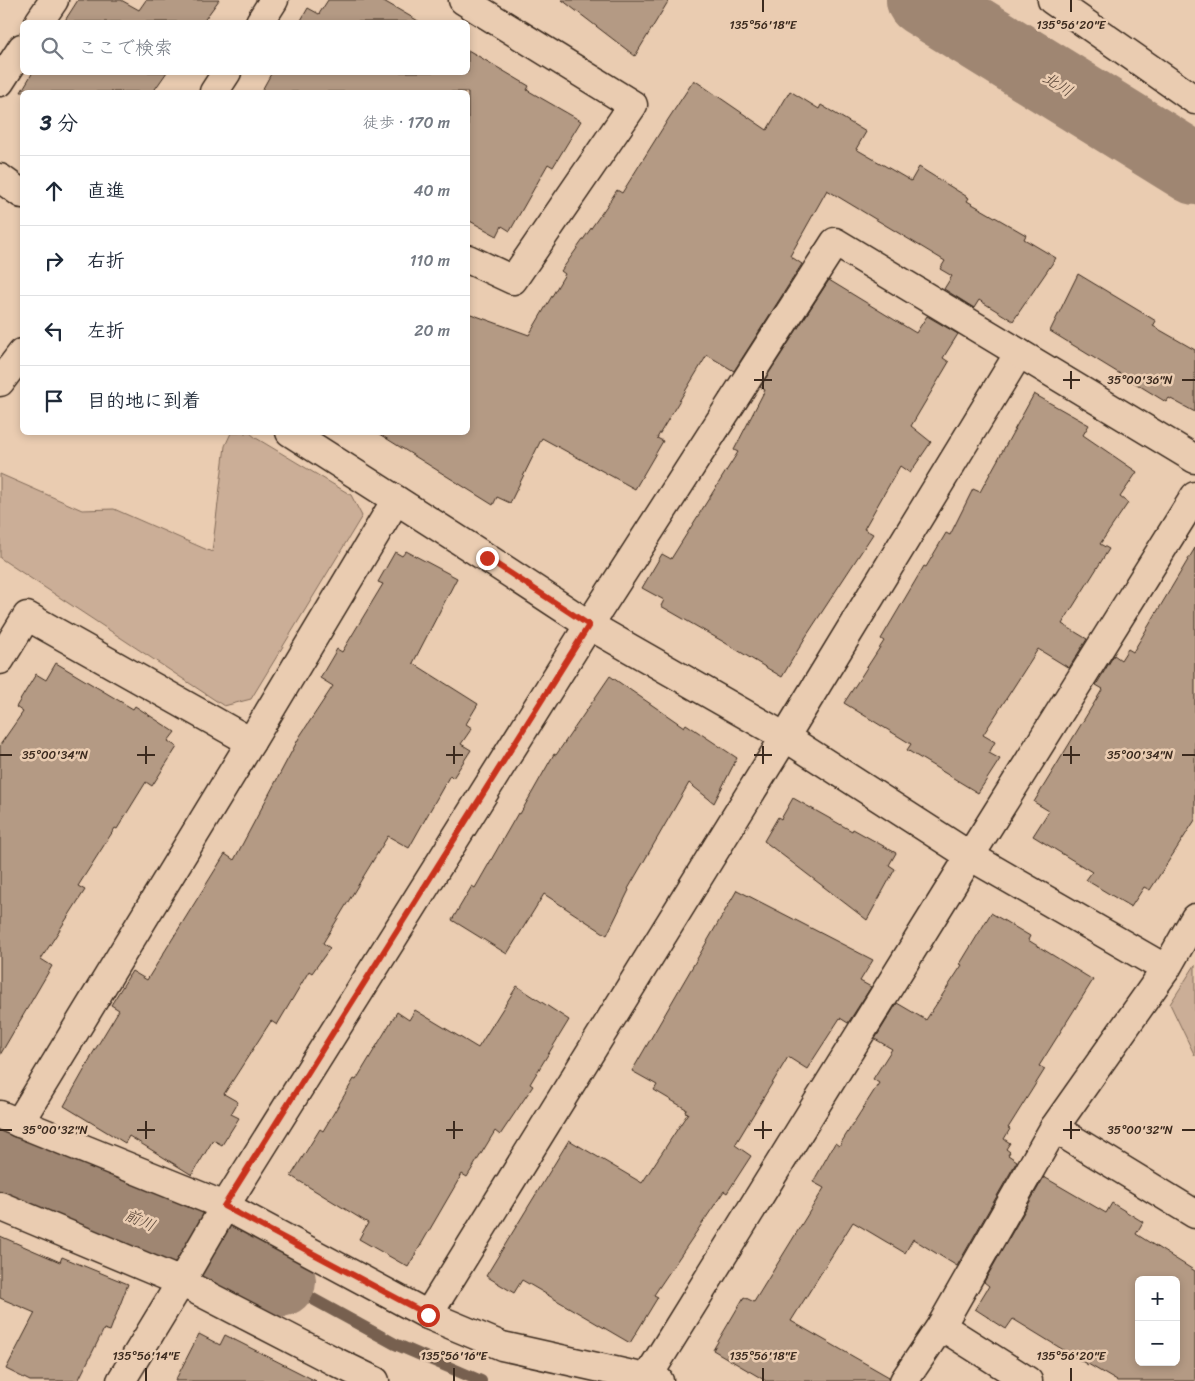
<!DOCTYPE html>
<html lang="ja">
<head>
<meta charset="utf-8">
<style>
  body { margin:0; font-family:Sriracha,"Klee One",sans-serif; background:#f2f2f3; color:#1f2937 }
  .controls { position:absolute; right:15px; bottom:15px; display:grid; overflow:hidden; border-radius:8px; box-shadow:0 2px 8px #0003 }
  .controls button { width:45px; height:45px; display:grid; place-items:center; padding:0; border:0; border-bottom:1px solid #e0e1e3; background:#fff; color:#1f2937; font:25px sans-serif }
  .stop { position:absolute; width:15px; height:15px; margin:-11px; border:4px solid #c8321e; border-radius:50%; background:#fff }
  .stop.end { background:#c8321e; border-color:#fff; box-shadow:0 1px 5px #0008 }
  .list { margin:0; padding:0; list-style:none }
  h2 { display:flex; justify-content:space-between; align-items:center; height:65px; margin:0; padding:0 20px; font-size:21px }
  h2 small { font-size:16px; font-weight:400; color:#747a83 }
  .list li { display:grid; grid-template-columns:32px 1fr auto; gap:15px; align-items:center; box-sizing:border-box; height:70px; padding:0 20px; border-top:1px solid #e0e1e3 }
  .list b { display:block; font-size:19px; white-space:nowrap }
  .list em { font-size:16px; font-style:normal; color:#747a83 }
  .icon { flex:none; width:28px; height:28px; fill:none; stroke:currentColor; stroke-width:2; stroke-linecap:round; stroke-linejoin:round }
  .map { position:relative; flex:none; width:1195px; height:1381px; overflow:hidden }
  .search { position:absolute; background:#fff; box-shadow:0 2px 8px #0003; left:20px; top:20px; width:450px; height:55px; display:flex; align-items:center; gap:12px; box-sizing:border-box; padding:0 18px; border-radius:8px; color:#747a83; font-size:19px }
  .panel { position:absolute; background:#fff; box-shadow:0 2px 8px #0003; left:20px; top:90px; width:450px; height:345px; border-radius:8px }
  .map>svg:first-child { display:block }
</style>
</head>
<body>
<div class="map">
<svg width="1195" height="1381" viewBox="0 0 1195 1381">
  <rect width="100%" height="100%" fill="#eaccb1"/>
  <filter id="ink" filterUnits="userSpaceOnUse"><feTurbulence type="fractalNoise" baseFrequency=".02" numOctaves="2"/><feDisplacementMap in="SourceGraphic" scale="10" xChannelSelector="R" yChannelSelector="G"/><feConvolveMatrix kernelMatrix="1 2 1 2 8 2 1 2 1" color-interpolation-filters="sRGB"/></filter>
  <g filter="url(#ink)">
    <g fill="#cbae97" stroke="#836c5a">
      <path d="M 231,433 L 250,433 L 256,438 L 351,495 L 362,516 L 251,699 L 224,706 L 0,558 L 0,474 L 82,510 L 114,509 L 212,552 L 225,446 Z"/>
      <path d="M 1195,965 L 1195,1056 L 1170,1004 Z"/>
    </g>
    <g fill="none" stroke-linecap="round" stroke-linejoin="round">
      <path stroke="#776150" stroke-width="12" d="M 280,1281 L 395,1344 L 481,1381"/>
      <g stroke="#9f8672" stroke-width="72">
        <path d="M 922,0 L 1195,169"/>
        <path d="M 0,1158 L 280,1281"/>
      </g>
    </g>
    <g fill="#b49a84" stroke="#3b2a1e" fill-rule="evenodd">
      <path d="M 78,0 L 121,0 L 139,10 L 146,0 L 219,0 L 203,22 L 64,22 Z"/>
      <path d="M 328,0 L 382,0 L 420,22 L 300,22 L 308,8 L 319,14 Z"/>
      <path d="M 562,0 L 669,0 L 635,56 Z"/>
      <path d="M 468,50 L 529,86 L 527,90 L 581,121 L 553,167 L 548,164 L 510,231 L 502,226 L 497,236 L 468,220 L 468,92 L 261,92 L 272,72 L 468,72 Z"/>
      <path d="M 33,72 L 167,72 L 153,92 L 21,92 Z"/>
      <path d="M 694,80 L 767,130 L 790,91 L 819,109 L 821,105 L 866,132 L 856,149 L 911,181 L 919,167 L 969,198 L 967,201 L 1026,235 L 1024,239 L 1056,258 L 1013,321 L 979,300 L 974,308 L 944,289 L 952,276 L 940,269 L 945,261 L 827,190 L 790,256 L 802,264 L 734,371 L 707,355 L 657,438 L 663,441 L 635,489 L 542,438 L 510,503 L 497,497 L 493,505 L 376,432 L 468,432 L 468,313 L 529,335 L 565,274 L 561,271 L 606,207 L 617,190 L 622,193 L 669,118 Z"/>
      <path d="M 1078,274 L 1156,321 L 1153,326 L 1195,350 L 1195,412 L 1169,398 L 1166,402 L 1050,331 Z"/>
      <path d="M 829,280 L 916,333 L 927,316 L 958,334 L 943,358 L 949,362 L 911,426 L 931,442 L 910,473 L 900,466 L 864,529 L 873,534 L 805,638 L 782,677 L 722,641 L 661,606 L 664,600 L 642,588 L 662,554 L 671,559 L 738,452 L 734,450 L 765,390 L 760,387 Z"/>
      <path d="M 1034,394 L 1089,425 L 1083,435 L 1137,472 L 1120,497 L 1128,503 L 1100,544 L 1109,549 L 1062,624 L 1087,639 L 1069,668 L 1038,649 L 983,735 L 995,742 L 989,753 L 1000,759 L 978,793 L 907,750 L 911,744 L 844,703 L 884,641 L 881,639 L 924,566 L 926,567 L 946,533 L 950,535 L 973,489 L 980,492 Z"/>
      <path d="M 1195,548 L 1195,820 L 1150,890 L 1144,887 L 1131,907 L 1086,880 L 1092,872 L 1033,836 L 1049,811 L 1034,802 L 1102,690 L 1103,689 L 1096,685 L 1114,655 L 1121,660 L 1128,649 L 1133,652 Z"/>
      <path d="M 406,551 L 457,578 L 413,663 L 478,704 L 466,724 L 472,728 L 461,744 L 471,750 L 453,778 L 450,775 L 409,848 L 388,836 L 323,943 L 330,948 L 312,973 L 309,971 L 277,1025 L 271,1021 L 224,1094 L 238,1102 L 231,1114 L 239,1118 L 222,1145 L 213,1140 L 192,1175 L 129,1136 L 125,1143 L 64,1106 L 91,1058 L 90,1058 L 119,1010 L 111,1005 L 132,971 L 147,980 L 225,854 L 234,860 L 300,736 L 333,686 L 320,678 L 337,649 L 342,652 L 383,584 L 378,582 L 395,552 L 402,556 Z"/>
      <path d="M 56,663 L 133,709 L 135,706 L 175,732 L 168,741 L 177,747 L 152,786 L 146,782 L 117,829 L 115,828 L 78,886 L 85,890 L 41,959 L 52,966 L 0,1055 L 0,745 L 23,712 L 16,707 L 36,674 L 46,680 Z"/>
      <path d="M 610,676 L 684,727 L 686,724 L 737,758 L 714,803 L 689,783 L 628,889 L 629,890 L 607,935 L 544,894 L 507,954 L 452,920 L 472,886 L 475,888 L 518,813 L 520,814 L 554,754 L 556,755 Z"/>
      <path d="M 793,798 L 852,831 L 853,829 L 896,853 L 889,865 L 895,869 L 867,920 L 764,841 L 778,817 L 781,819 Z"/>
      <path d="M 737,890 L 873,960 L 860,981 L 871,987 L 848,1023 L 840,1018 L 807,1069 L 788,1057 L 735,1145 L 751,1156 L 727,1193 L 724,1191 L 654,1295 L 658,1297 L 630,1343 L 522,1280 L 514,1293 L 486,1276 L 569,1140 L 642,1183 L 688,1113 L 685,1112 L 686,1109 L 654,1090 L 657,1085 L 632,1071 Z"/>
      <path d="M 991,913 L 1030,936 L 1028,940 L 1093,980 L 1039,1066 L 1045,1069 L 1008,1128 L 1010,1129 L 1004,1139 L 1010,1143 L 1006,1149 L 1010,1152 L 1008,1155 L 1017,1161 L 957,1266 L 913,1239 L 905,1253 L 853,1222 L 791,1321 L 889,1377 L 889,1381 L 766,1381 L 713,1350 L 744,1297 L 754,1302 L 824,1188 L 813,1182 L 835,1143 L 839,1146 L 879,1083 L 873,1079 L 892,1049 L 875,1039 L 897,1003 L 926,1020 L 962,965 L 960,964 Z"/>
      <path d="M 517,986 L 569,1020 L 530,1084 L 533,1086 L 500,1135 L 495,1131 L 467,1177 L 462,1174 L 408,1267 L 359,1239 L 368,1223 L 291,1176 L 320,1129 L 323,1131 L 354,1079 L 356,1080 L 397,1012 L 409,1020 L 415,1010 L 478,1048 Z"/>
      <path d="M 1044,1177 L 1106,1213 L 1112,1203 L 1143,1222 L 1136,1234 L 1195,1271 L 1195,1381 L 1117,1381 L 1088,1364 L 1088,1365 L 1013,1319 L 1006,1329 L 975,1309 L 989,1286 L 984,1282 ZM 1139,1280 L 1176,1280 L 1176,1362 L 1139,1362 Z"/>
      <path d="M 0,1236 L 60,1262 L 62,1257 L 128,1284 L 110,1331 L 104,1329 L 78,1381 L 30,1381 L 6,1369 L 35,1313 L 0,1298 Z"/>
      <path d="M 199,1334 L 220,1345 L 225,1335 L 316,1381 L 175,1381 Z"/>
    </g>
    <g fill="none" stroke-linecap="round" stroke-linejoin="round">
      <defs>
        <g id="minor">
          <path d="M 463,0 L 633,105 L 513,280 L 468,259"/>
          <path d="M 1052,0 L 1195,100"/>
          <path d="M 39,22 L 54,0"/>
          <path d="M 260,22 L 274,0"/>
          <path d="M 0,82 L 22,48"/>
          <path d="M 214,92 L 227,72"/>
          <path d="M 0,178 L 22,194"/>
          <path d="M 0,382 L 22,353"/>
          <path d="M 290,432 L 487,558 L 589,625 L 785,737 L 970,856 L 1166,969"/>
          <path d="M 0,660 L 27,616 L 251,742"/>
          <path d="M 0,1115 L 225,1206 L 428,1315 L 502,1346 L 659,1381"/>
          <path d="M 19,1123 L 251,742 L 396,500"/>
          <path d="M 1054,1128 L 1195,1214"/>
          <path d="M 0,1206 L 181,1282 L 334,1361 L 375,1381"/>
          <path d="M 428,1315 L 785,737 L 1019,353"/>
          <path d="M 941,1326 L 1028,1381"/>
          <path d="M 121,1381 L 181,1282 L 225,1206 L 589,625 L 835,242 L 1195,459"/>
          <path d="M 645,1381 L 970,856 L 1195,496"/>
          <path d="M 904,1381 L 941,1326 L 1054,1128 L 1166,969 L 1195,918"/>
        </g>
      </defs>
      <use href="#minor" stroke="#3b2a1e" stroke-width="31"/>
      <use href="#minor" stroke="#eaccb1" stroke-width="28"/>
    </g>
  </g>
  <g fill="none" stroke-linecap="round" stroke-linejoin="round" filter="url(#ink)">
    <path stroke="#c8321e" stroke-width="6" d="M 428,1315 L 224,1206 L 589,625 L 487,558"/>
  </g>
  <path fill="none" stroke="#3b2a1e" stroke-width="2" d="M 763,0 L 763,12M 1071,0 L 1071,12M 763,371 L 763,389M 1071,371 L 1071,389M 754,380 L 772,380M 1063,380 L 1080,380M 1182,380 L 1195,380M 146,746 L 146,764M 454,746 L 454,764M 763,746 L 763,764M 1071,746 L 1071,764M 0,755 L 12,755M 137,755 L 155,755M 446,755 L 463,755M 754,755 L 772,755M 1063,755 L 1080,755M 1182,755 L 1195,755M 146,1121 L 146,1139M 454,1121 L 454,1139M 763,1121 L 763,1139M 1071,1121 L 1071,1139M 0,1130 L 12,1130M 137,1130 L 155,1130M 446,1130 L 463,1130M 754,1130 L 772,1130M 1063,1130 L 1080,1130M 1182,1130 L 1195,1130M 146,1368 L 146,1381M 454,1368 L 454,1381M 763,1368 L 763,1381M 1071,1368 L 1071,1381"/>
  <g text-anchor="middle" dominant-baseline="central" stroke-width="5" stroke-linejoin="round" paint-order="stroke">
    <g font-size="16" font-style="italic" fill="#4f3c2f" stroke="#eaccb1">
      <text transform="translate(1058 84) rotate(32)">北川</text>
      <text transform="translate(140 1220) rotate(24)">前川</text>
    </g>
  </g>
  <g font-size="12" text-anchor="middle" fill="#3b2a1e" stroke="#eaccb1" stroke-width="5" stroke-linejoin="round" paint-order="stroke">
    <text x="763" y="29">135°56'18"E</text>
    <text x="1071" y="29">135°56'20"E</text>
    <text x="1140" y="384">35°00'36"N</text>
    <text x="55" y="759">35°00'34"N</text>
    <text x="1140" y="759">35°00'34"N</text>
    <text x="55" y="1134">35°00'32"N</text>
    <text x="1140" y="1134">35°00'32"N</text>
    <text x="146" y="1360">135°56'14"E</text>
    <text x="454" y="1360">135°56'16"E</text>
    <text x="763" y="1360">135°56'18"E</text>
    <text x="1071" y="1360">135°56'20"E</text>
  </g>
</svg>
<div class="controls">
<button>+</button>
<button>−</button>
</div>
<div class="stop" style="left:428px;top:1315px"></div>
<div class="stop end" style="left:487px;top:558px"></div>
<div class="search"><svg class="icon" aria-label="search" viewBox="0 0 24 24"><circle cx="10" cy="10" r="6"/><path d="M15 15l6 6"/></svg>ここで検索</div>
<section class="panel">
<h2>3 分<small>徒歩 · 170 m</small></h2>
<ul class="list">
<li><svg class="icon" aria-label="ahead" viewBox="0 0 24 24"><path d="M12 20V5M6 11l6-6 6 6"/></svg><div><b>直進</b></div><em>40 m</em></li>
<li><svg class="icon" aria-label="right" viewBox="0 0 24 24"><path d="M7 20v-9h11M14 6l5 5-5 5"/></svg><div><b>右折</b></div><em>110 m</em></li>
<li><svg class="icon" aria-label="left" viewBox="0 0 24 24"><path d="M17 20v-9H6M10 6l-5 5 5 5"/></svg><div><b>左折</b></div><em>20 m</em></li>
<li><svg class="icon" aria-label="arrive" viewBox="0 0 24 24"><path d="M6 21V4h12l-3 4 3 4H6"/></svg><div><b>目的地に到着</b></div></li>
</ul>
</section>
</div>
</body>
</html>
